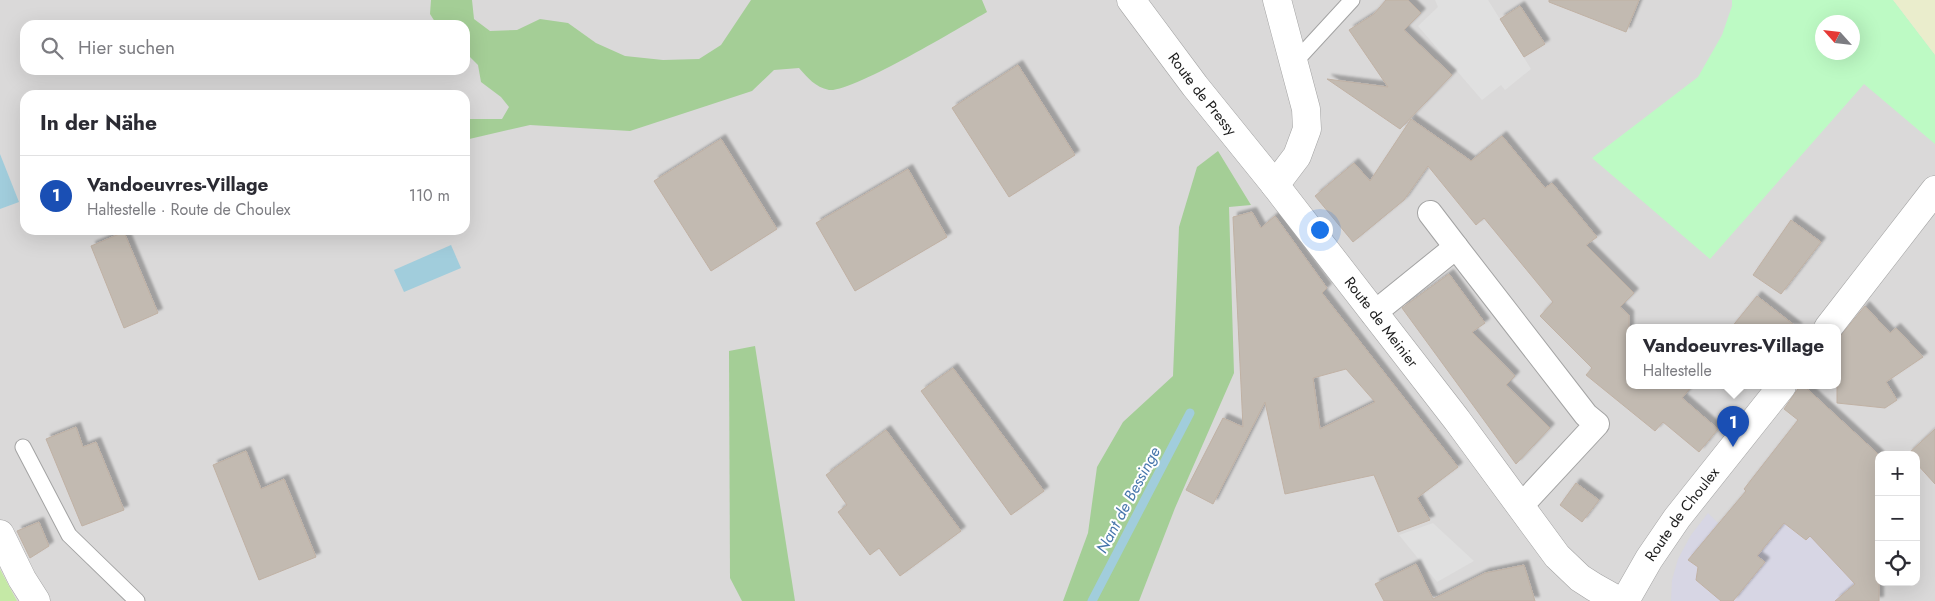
<!DOCTYPE html>
<html lang="de">
<head>
<meta charset="utf-8">
<style>
  body { margin:0; font-family:Jost,sans-serif; background:#f7f7f7; color:#2b2b33 }
  .controls { position:absolute; right:15px; bottom:15px; display:grid; overflow:hidden; border-radius:10px; box-shadow:0 5px 20px #0002 }
  .controls button { width:45px; height:45px; display:grid; place-items:center; padding:0; border:0; border-bottom:1px solid #e1e1e2; background:#fff; color:#2b2b33; font:25px sans-serif }
  .compass { position:absolute; left:1815px; top:15px; width:45px; height:45px; border-radius:50%; background:#fff; box-shadow:0 5px 20px #0002; rotate:297deg }
  .you { position:absolute; left:1319px; top:229px; width:18px; height:18px; margin:-12px; border:4px solid #fff; border-radius:50%; background:#1a73e8; box-shadow:0 0 0 8px #1a73e833 }
  .badge { display:grid; place-items:center; width:32px; height:32px; border-radius:50%; background:#c90700; color:#fff; font-size:16px; font-weight:700 }
  .pin { position:absolute; translate:-50% -41px; filter:drop-shadow(0 1px 2px #0008) }
  .pin::after { content:''; position:absolute; top:26px; width:18px; height:15px; background:inherit; clip-path:polygon(0 0,100% 0,50% 100%) }
  .popup { position:absolute; left:1626px; top:324px; width:215px; height:65px; box-sizing:border-box; display:grid; place-content:center; border-radius:10px; background:#fff; filter:drop-shadow(0 1px 4px #0005); font-size:16px; white-space:nowrap; color:#7c7c81 }
  .popup b { font-size:19px; color:#2b2b33 }
  .popup::after { content:''; position:absolute; left:50%; top:100%; margin-left:-10px; border:10px solid transparent; border-top-color:#fff }
  .list { margin:0; padding:0; list-style:none }
  h2 { display:flex; justify-content:space-between; align-items:center; height:65px; margin:0; padding:0 20px; font-size:21px }
  h2 small { font-size:16px; font-weight:400; color:#7c7c81 }
  .list li { display:grid; grid-template-columns:32px 1fr auto; gap:15px; align-items:center; box-sizing:border-box; height:80px; padding:0 20px; border-top:1px solid #e1e1e2 }
  .list b { display:block; font-size:19px; white-space:nowrap }
  .list p { margin:0; font-size:16px; white-space:nowrap; color:#7c7c81 }
  .list em { font-size:16px; font-style:normal; color:#7c7c81 }
  .icon { flex:none; width:28px; height:28px; fill:none; stroke:currentColor; stroke-width:2; stroke-linecap:round; stroke-linejoin:round }
  .map { position:relative; flex:none; width:1935px; height:601px; overflow:hidden }
  .search { position:absolute; background:#fff; box-shadow:0 5px 20px #0002; left:20px; top:20px; width:450px; height:55px; display:flex; align-items:center; gap:12px; box-sizing:border-box; padding:0 18px; border-radius:15px; color:#7c7c81; font-size:19px }
  .panel { position:absolute; background:#fff; box-shadow:0 5px 20px #0002; left:20px; top:90px; width:450px; height:145px; border-radius:15px }
  .map>svg:first-child { display:block }
</style>
</head>
<body>
<div class="map">
<svg width="1935" height="601" viewBox="0 0 1935 601">
  <defs>
    <filter id="shadow"><feDropShadow dx="4.5" dy="-4.5" stdDeviation="1" flood-color="#0004"/></filter>
  </defs>
  <rect width="100%" height="100%" fill="#eeeae2"/>
  <path fill="#dad9d9" fill-rule="evenodd" d="M 0,0 L 1893,0 L 1935,55 L 1935,601 L 17,601 L 0,569 ZM 1822,22 L 1852,22 L 1852,52 L 1822,52 ZM 25,25 L 465,25 L 465,70 L 25,70 ZM 25,95 L 465,95 L 465,230 L 25,230 ZM 1629,328 L 1837,328 L 1837,386 L 1629,386 ZM 1879,455 L 1916,455 L 1916,582 L 1879,582 Z"/>
  <path fill="#eaedcc" d="M 1893,0 L 1935,0 L 1935,55 Z"/>
  <path fill="#c5e9a6" d="M 0,569 L 17,601 L 0,601 Z"/>
  <g fill="#a4ce96">
    <path d="M 431,0 L 472,0 L 474,19 L 490,31 L 517,30 L 540,19 L 568,23 L 596,43 L 625,56 L 663,60 L 699,59 L 721,45 L 751,0 L 982,0 L 987,12 C 962,26 852,93 829,90 C 815,87 808,78 799,68 L 774,70 L 752,91 L 630,131 L 530,125 L 465,140 L 465,119 L 502,119 L 509,107 L 501,97 L 481,82 L 478,65 L 465,52 L 465,25 L 437,25 L 430,14 Z"/>
    <path d="M 1218,151 L 1251,205 L 1229,207 L 1234,373 L 1175,508 L 1139,601 L 1063,601 L 1088,533 L 1097,467 L 1123,422 L 1173,376 L 1179,227 L 1197,167 Z"/>
    <path d="M 755,346 L 795,601 L 742,601 L 730,578 L 729,351 Z"/>
  </g>
  <path fill="#bdfac4" fill-rule="evenodd" d="M 1732,0 L 1893,0 L 1935,55 L 1935,144 L 1864,84 L 1710,259 L 1592,158 L 1698,77 L 1722,35 L 1732,6 ZM 1822,22 L 1852,22 L 1852,52 L 1822,52 Z"/>
  <g fill="#e0e0e0">
    <path d="M 1435,0 L 1488,0 L 1531,69 L 1505,90 L 1501,85 L 1482,100 L 1418,26 L 1438,7 Z"/>
    <path d="M 1433,523 L 1474,561 L 1437,582 L 1399,535 Z"/>
  </g>
  <g fill="#d7d6e4">
    <path d="M 1708,513 L 1718,523 L 1688,560 L 1698,567 L 1696,580 L 1721,601 L 1671,601 L 1672,580 L 1678,559 L 1691,535 Z"/>
    <path d="M 1784,523 L 1805,540 L 1810,535 L 1858,581 L 1843,594 L 1845,601 L 1733,601 L 1764,562 L 1757,556 Z"/>
  </g>
  <g fill="#a1cddc">
    <path d="M 0,154 L 19,202 L 0,209 Z"/>
    <path d="M 451,245 L 461,268 L 404,292 L 394,270 Z"/>
  </g>
  <g fill="none" stroke-linecap="round" stroke-linejoin="round">
    <path stroke="#a1cddc" stroke-width="9" d="M 1092,601 L 1190,413"/>
  </g>
  <g fill="#c2bab1" stroke="#c0b1a4" fill-rule="evenodd" filter="url(#shadow)">
    <path d="M 1386,0 L 1408,0 L 1421,13 L 1404,30 L 1452,75 L 1400,129 L 1327,79 L 1388,87 L 1349,30 L 1374,14 Z"/>
    <path d="M 1549,0 L 1639,0 L 1626,32 L 1549,2 Z"/>
    <path d="M 1520,6 L 1545,44 L 1524,57 L 1500,19 Z"/>
    <path d="M 1018,65 L 1075,155 L 1009,197 L 952,108 Z"/>
    <path d="M 1411,119 L 1471,161 L 1502,136 L 1545,188 L 1552,183 L 1597,237 L 1586,245 L 1634,293 L 1620,307 L 1629,315 L 1629,386 L 1692,386 L 1682,398 L 1718,429 L 1699,452 L 1663,422 L 1655,431 L 1586,375 L 1592,368 L 1540,316 L 1553,302 L 1484,218 L 1476,225 L 1428,166 L 1404,200 L 1353,242 L 1315,196 L 1354,163 L 1370,181 Z"/>
    <path d="M 721,139 L 777,229 L 711,271 L 654,181 Z"/>
    <path d="M 908,169 L 947,237 L 855,291 L 816,223 Z"/>
    <path d="M 1252,212 L 1261,228 L 1275,216 L 1327,288 L 1322,293 L 1458,467 L 1417,498 L 1430,520 L 1398,532 L 1374,475 L 1285,494 L 1265,402 L 1213,504 L 1186,490 L 1223,418 L 1243,427 L 1233,217 ZM 1346,369 L 1375,402 L 1320,429 L 1313,378 Z"/>
    <path d="M 1791,220 L 1821,242 L 1781,294 L 1753,275 Z"/>
    <path d="M 124,232 L 158,313 L 124,328 L 91,246 Z"/>
    <path d="M 1449,274 L 1485,323 L 1472,332 L 1515,376 L 1506,385 L 1550,428 L 1516,464 L 1402,308 Z"/>
    <path d="M 1757,296 L 1798,328 L 1731,328 Z"/>
    <path d="M 1865,306 L 1890,333 L 1896,328 L 1923,357 L 1886,382 L 1897,400 L 1885,408 L 1837,403 L 1837,340 Z"/>
    <path d="M 953,368 L 1044,491 L 1011,515 L 921,391 Z"/>
    <path d="M 1800,386 L 1804,386 L 1879,455 L 1879,601 L 1835,601 L 1855,584 L 1810,536 L 1806,540 L 1784,523 L 1757,556 L 1765,562 L 1733,601 L 1721,601 L 1696,580 L 1698,567 L 1688,560 L 1746,491 L 1744,489 L 1798,420 L 1784,409 Z"/>
    <path d="M 76,427 L 83,447 L 96,442 L 124,510 L 82,526 L 46,439 Z"/>
    <path d="M 1935,429 L 1935,484 L 1916,463 L 1916,455 L 1908,454 Z"/>
    <path d="M 886,430 L 961,531 L 900,576 L 879,548 L 870,555 L 838,512 L 847,505 L 826,475 Z"/>
    <path d="M 246,451 L 261,489 L 284,479 L 316,557 L 259,580 L 213,465 Z"/>
    <path d="M 1576,483 L 1599,500 L 1582,522 L 1560,505 Z"/>
    <path d="M 39,522 L 49,546 L 30,558 L 17,531 Z"/>
    <path d="M 1416,564 L 1433,599 L 1485,573 L 1524,565 L 1535,601 L 1384,601 L 1375,584 Z"/>
  </g>
  <g fill="none" stroke-linecap="round" stroke-linejoin="round">
    <defs>
      <g id="service">
        <path d="M 1294,63 L 1352,0"/>
        <path d="M 23,447 L 69,535 L 137,601"/>
      </g>
      <g id="pedestrian">
        <path d="M 1430,213 L 1456,247"/>
        <path d="M 1373,314 L 1456,247 L 1586,415 L 1597,424 L 1520,507"/>
      </g>
      <path id="minor" d="M 0,534 L 22,579 L 36,601"/>
      <g id="tertiary">
        <path id="s1" d="M 1131,0 L 1195,86 L 1275,185 L 1457,420 L 1557,556 L 1580,578 L 1594,587 L 1619,601"/>
        <path d="M 1275,185 L 1297,156 L 1307,129 L 1306,109 L 1277,0"/>
        <path d="M 1828,328 L 1935,190"/>
        <path id="s2" d="M 1625,601 L 1649,559 L 1677,518 L 1782,386"/>
      </g>
    </defs>
    <use href="#service" stroke="#a3a3a3" stroke-width="17"/>
    <use href="#pedestrian" stroke="#a3a3a3" stroke-width="26"/>
    <use href="#minor" stroke="#a3a3a3" stroke-width="29"/>
    <use href="#tertiary" stroke="#a3a3a3" stroke-width="29"/>
    <use href="#service" stroke="#fff" stroke-width="15"/>
    <use href="#pedestrian" stroke="#fff" stroke-width="24"/>
    <use href="#minor" stroke="#fff" stroke-width="28"/>
    <use href="#tertiary" stroke="#fff" stroke-width="28"/>
  </g>
  <g text-anchor="middle" dominant-baseline="central" stroke-width="4" stroke-linejoin="round" paint-order="stroke">
    <g font-size="15" fill="#1c1c1c" stroke="#fff">
      <text stroke="none"><textPath href="#s1" startOffset="118">Route de Pressy</textPath></text>
      <text stroke="none"><textPath href="#s1" startOffset="408">Route de Meinier</textPath></text>
      <text stroke="none"><textPath href="#s2" startOffset="104">Route de Choulex</textPath></text>
    </g>
    <g font-size="16" font-style="italic" fill="#4877ac" stroke="#fff">
      <text transform="translate(1128 500) rotate(-62)">Nant de Bessinge</text>
    </g>
  </g>
</svg>
<div class="controls">
<button>+</button>
<button>−</button>
<button><svg class="icon" aria-label="locate" viewBox="0 0 24 24"><circle cx="12" cy="12" r="6"/><path d="M12 2v4M12 18v4M2 12h4M18 12h4"/></svg></button>
</div>
<svg class="compass" viewBox="-18 -18 36 36"><path d="M0-13l5 13h-10z" fill="#e53935"/><path d="M0 13l5-13h-10z" fill="#7c7c81"/></svg>
<div class="you"></div>
<div class="pin badge" style="left:1733px;top:447px;background:#1a4fb4">1</div>
<div class="popup"><b>Vandoeuvres-Village</b>Haltestelle</div>
<div class="search"><svg class="icon" aria-label="search" viewBox="0 0 24 24"><circle cx="10" cy="10" r="6"/><path d="M15 15l6 6"/></svg>Hier suchen</div>
<section class="panel">
<h2>In der Nähe<small></small></h2>
<ul class="list">
<li><span class="badge" style="background:#1a4fb4">1</span><div><b>Vandoeuvres-Village</b><p>Haltestelle · Route de Choulex</p></div><em>110 m</em></li>
</ul>
</section>
</div>
</body>
</html>
